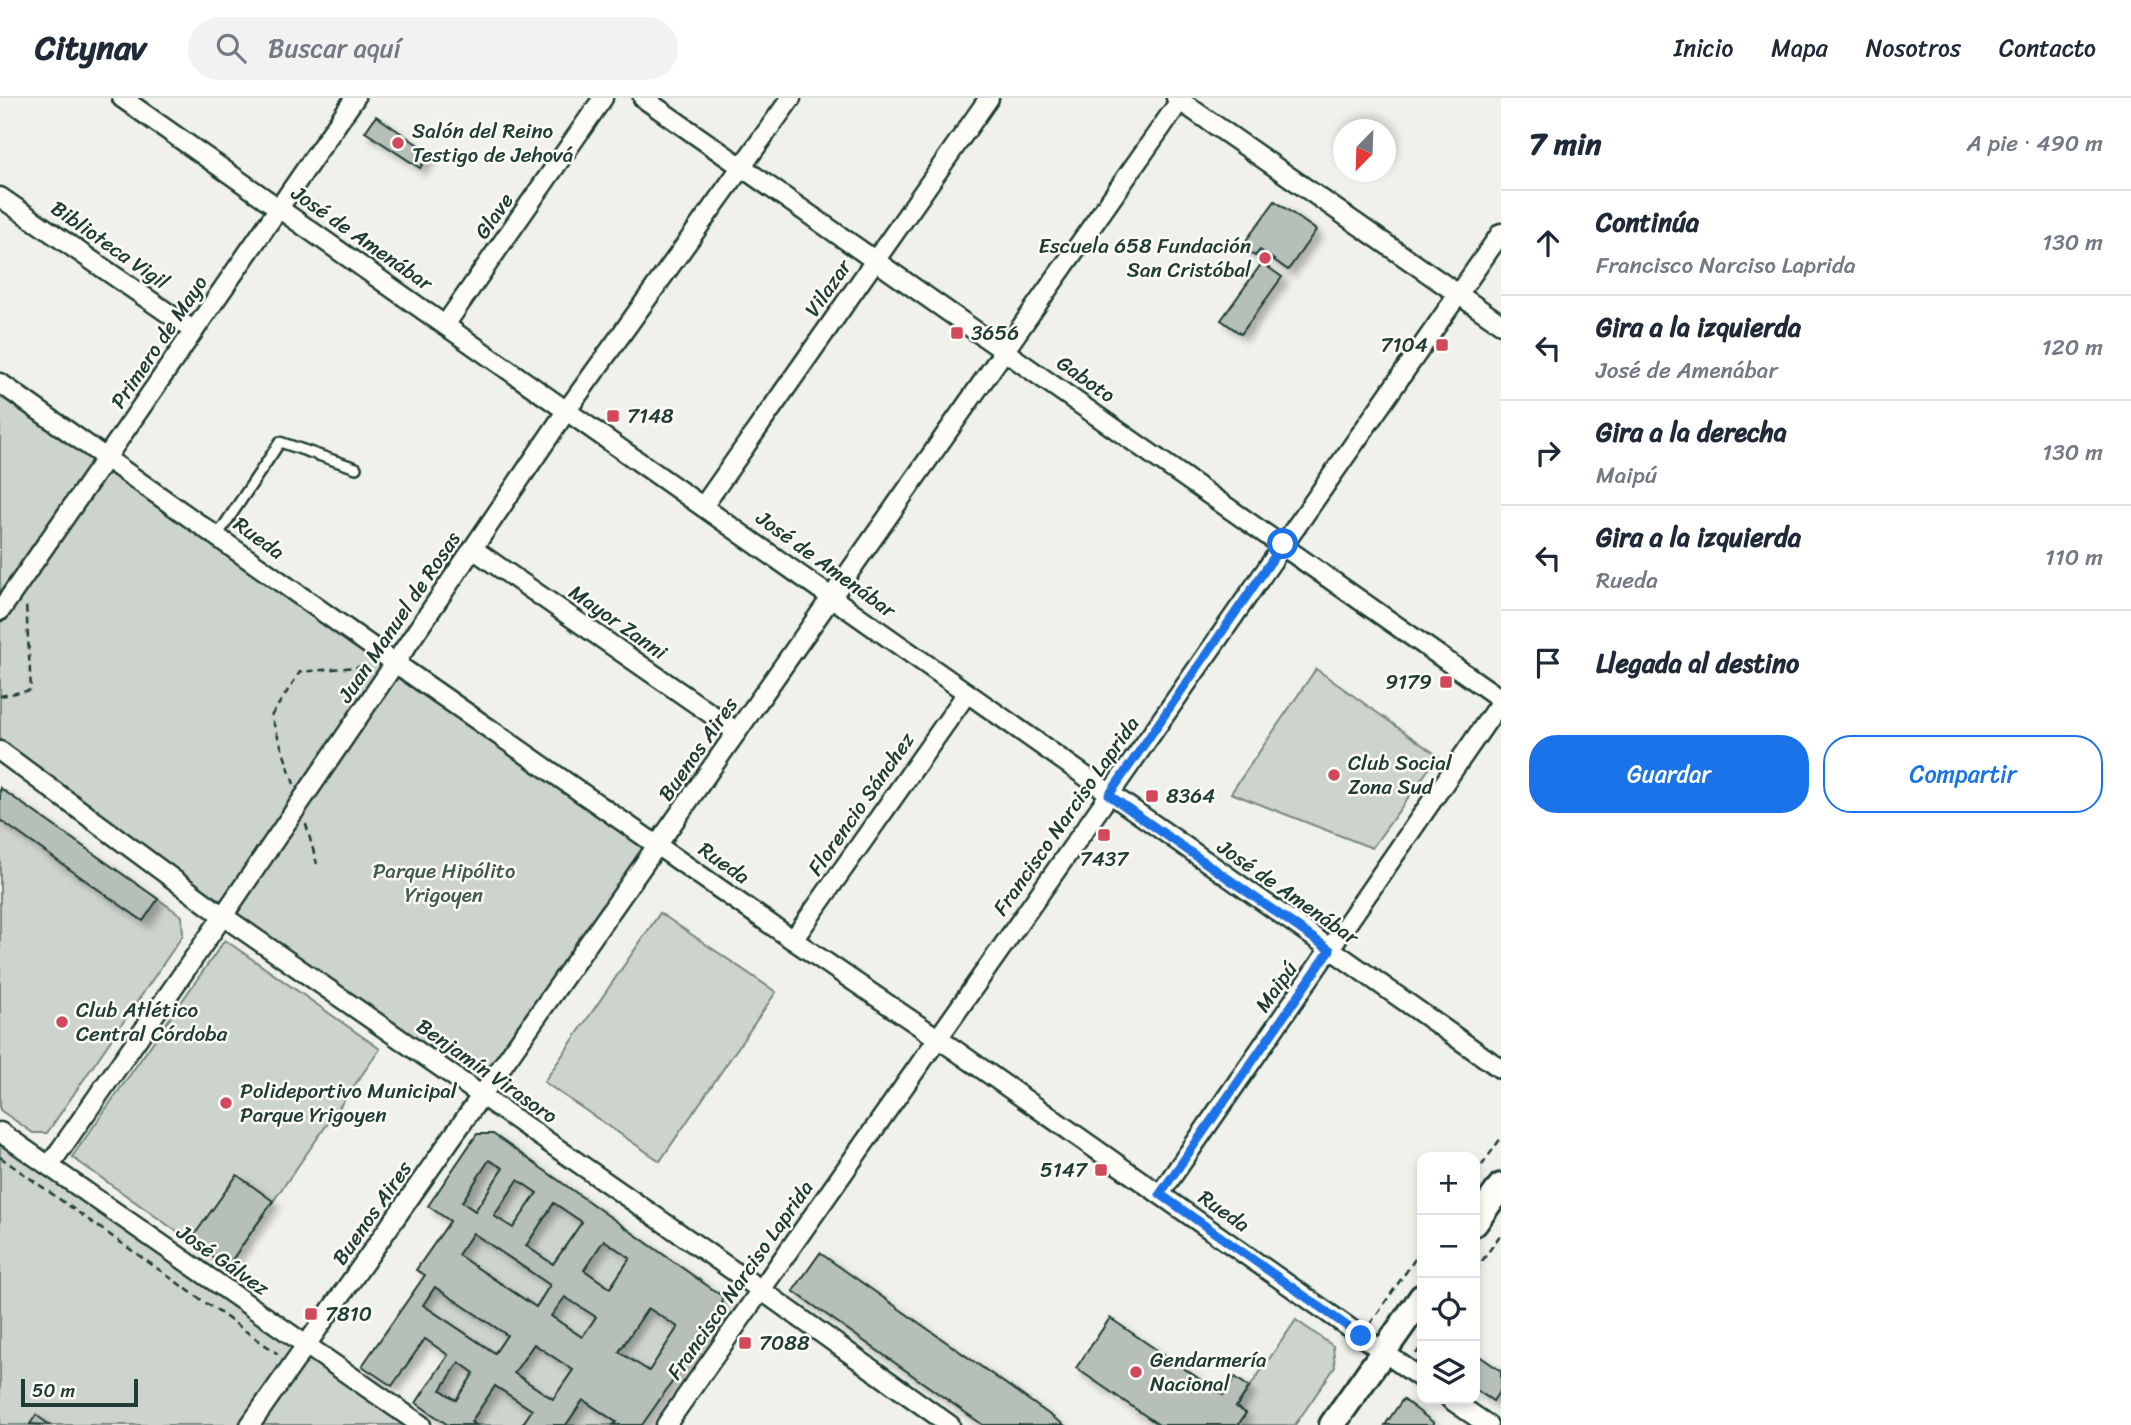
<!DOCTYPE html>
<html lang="es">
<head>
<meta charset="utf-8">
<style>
  body { margin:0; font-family:Sriracha,sans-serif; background:#f2f2f3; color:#1f2937 }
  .controls { position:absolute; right:21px; bottom:21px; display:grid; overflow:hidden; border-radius:14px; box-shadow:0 4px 10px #0003 }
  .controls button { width:63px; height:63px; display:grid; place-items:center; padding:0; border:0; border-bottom:2px solid #e0e1e3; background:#fff; color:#1f2937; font:35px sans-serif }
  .compass { position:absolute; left:1333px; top:21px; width:63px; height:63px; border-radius:50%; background:#fff; box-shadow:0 4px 10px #0003; rotate:203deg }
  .scale { position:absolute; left:21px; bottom:18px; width:117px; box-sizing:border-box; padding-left:7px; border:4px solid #1f3d34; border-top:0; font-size:19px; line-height:24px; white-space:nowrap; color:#1f3d34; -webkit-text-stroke:5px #fdfcf7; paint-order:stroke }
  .stop { position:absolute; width:21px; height:21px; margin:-16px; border:5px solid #1a73e8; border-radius:50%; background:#fff }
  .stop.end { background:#1a73e8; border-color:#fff; box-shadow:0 2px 7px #0008 }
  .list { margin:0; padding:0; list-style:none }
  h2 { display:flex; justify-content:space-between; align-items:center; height:91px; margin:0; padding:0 28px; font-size:30px }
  h2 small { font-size:23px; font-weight:400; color:#747a83 }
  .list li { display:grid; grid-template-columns:46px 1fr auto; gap:21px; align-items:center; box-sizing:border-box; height:105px; padding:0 28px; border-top:2px solid #e0e1e3 }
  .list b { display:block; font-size:26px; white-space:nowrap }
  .list p { margin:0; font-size:23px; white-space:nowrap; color:#747a83 }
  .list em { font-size:23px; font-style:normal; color:#747a83 }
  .actions { display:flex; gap:14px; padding:21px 28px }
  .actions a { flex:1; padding:16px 0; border:2px solid #1a73e8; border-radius:28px; text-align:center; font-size:24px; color:#1a73e8 }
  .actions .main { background:#1a73e8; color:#fff }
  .icon { flex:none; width:38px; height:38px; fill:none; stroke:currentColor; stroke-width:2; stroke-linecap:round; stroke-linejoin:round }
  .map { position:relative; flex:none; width:1501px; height:1327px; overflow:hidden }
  header { display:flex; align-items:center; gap:42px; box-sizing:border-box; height:98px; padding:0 35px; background:#fff; border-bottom:2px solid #e0e1e3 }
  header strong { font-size:33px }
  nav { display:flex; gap:38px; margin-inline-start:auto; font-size:24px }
  .search { width:490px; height:63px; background:#f2f2f3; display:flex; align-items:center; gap:18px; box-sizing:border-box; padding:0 24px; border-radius:38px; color:#747a83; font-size:26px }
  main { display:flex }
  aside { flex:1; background:#fff }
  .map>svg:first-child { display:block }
</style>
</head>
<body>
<header>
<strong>Citynav</strong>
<div class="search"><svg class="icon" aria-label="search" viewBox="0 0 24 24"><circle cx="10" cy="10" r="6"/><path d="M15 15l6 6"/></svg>Buscar aquí</div>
<nav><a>Inicio</a><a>Mapa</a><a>Nosotros</a><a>Contacto</a></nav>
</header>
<main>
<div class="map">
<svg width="1501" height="1327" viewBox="0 0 1501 1327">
  <defs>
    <filter id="shadow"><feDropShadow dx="6" dy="6" stdDeviation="3.5" flood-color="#0004"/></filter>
  </defs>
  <rect width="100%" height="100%" fill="#f0f1eb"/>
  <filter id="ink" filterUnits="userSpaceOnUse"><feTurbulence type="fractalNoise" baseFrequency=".0143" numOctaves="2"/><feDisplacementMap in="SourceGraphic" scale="14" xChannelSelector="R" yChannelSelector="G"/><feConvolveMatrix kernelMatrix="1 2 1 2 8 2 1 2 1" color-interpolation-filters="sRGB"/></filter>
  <g filter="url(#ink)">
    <g fill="#cdd3cd" stroke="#768880" stroke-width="2">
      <path d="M 0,286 L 658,747 L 482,998 L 0,653 Z"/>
      <path d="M 1316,571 L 1438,658 L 1372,750 L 1231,695 Z"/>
      <path d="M 0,690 L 182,818 L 183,837 L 47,1035 L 33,1035 L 0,1012 Z"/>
      <path d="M 660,815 L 776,894 L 660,1063 L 544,984 Z"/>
      <path d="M 225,842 L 380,951 L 227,1169 L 72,1059 Z"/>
      <path d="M 0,1034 L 421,1327 L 0,1327 Z"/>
      <path d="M 489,1062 L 503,1070 L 475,1113 L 462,1104 Z"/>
      <path d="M 518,1082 L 537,1095 L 513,1130 L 494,1118 Z"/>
      <path d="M 554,1105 L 582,1124 L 553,1166 L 526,1148 Z"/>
      <path d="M 473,1135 L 550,1187 L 536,1209 L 458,1157 Z"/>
      <path d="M 604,1142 L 630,1160 L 610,1190 L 584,1172 Z"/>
      <path d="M 435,1189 L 507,1237 L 495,1255 L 423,1207 Z"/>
      <path d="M 565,1199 L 596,1219 L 582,1239 L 551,1218 Z"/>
      <path d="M 648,1210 L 678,1229 L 649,1273 L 619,1254 Z"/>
      <path d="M 1296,1222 L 1333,1248 L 1335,1269 L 1295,1327 L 1238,1327 L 1245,1316 L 1236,1309 Z"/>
      <path d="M 534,1246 L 573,1272 L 553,1301 L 514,1275 Z"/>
      <path d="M 459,1264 L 474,1275 L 456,1302 L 441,1292 Z"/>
      <path d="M 495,1288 L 532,1312 L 522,1327 L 476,1327 L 471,1324 Z"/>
      <path d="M 583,1302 L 616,1324 L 613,1327 L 566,1327 Z"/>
    </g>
    <g fill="#b6bfb8" stroke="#1f3d34" stroke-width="2" fill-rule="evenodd" filter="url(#shadow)">
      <path d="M 376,18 L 430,55 L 420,70 L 365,34 Z"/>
      <path d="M 1275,103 L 1316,132 L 1288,172 L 1260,152 L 1255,158 L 1242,148 Z"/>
      <path d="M 1262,165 L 1282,179 L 1241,236 L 1221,222 Z"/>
      <path d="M 0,690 L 158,801 L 143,823 L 0,722 Z"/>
      <path d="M 477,1036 L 493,1036 L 722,1198 L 721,1214 L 642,1327 L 613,1327 L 616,1324 L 583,1302 L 566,1327 L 522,1327 L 532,1312 L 495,1288 L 471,1324 L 476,1327 L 448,1327 L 416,1305 L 448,1257 L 425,1241 L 392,1288 L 362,1268 L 425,1177 L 416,1172 L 450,1123 L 428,1108 ZM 489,1062 L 503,1070 L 475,1113 L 462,1104 ZM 518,1082 L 537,1095 L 513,1130 L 494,1118 ZM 554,1105 L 582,1124 L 553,1166 L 526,1148 ZM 473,1135 L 550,1187 L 536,1209 L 458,1157 ZM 604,1142 L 630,1160 L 610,1190 L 584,1172 ZM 435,1189 L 507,1237 L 495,1255 L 423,1207 ZM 565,1199 L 596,1219 L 582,1239 L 551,1218 ZM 648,1210 L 678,1229 L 649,1273 L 619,1254 ZM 534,1246 L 573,1272 L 553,1301 L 514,1275 ZM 459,1264 L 474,1275 L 456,1302 L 441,1292 Z"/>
      <path d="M 237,1077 L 273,1103 L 227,1169 L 190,1143 Z"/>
      <path d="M 820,1155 L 1064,1327 L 983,1327 L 793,1193 Z"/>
      <path d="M 1110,1220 L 1223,1297 L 1235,1279 L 1249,1289 L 1236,1309 L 1246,1315 L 1238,1327 L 1159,1327 L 1076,1270 Z"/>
      <path d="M 1475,1255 L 1501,1273 L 1501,1291 L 1493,1303 L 1475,1291 Z"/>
      <path d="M 1403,1301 L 1434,1325 L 1433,1327 L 1385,1327 Z"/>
      <path d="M 36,1317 L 50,1327 L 30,1326 Z"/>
    </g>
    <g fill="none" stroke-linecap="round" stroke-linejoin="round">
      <defs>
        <path id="service" d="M 217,438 L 280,344 L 356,370"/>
        <g id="minor">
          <path d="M 122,0 C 584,321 1040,649 1501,971"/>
          <path d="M 643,0 L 1501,601"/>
          <path d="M 1176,0 L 1501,226"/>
          <path d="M 0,99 L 194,233"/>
          <path d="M 445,227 L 603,0"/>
          <path d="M 0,285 L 395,565 L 793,842 L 955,952 L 1422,1281"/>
          <path d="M 704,407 L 989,0"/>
          <path d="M 473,451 L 737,634"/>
          <path d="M 0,513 L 355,0"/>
          <path d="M 0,653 L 223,818 L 761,1192 L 950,1327"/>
          <path d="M 793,842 L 967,595"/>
          <path d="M 0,1034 L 421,1327"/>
          <path d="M 49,1068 L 223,818 L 567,312 L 791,0"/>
          <path d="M 1160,1096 L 1501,603"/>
          <path d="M 1450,1301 L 1488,1327"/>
          <path d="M 250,1327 L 1182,0"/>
          <path d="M 666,1327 L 1109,697 L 1501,135"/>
        </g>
        <g id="secondary">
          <path d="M 1475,1125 L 1501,1088"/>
          <path d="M 1332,1327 L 1422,1199"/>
        </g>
      </defs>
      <use href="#service" stroke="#1f3d34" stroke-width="14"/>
      <use href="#minor" stroke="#1f3d34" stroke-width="23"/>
      <use href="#secondary" stroke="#1f3d34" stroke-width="30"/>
      <g stroke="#1f3d34" stroke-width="2.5" stroke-dasharray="7 5" stroke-linecap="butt">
        <path d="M 0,598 L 31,592 L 26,505"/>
        <path d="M 294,686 L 271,618 L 300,574 L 368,568"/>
        <path d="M 306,726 L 317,766"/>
        <path d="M 0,1059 L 278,1256"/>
        <path d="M 1475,1077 L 1501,1040"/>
        <path d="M 1475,1173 L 1501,1136"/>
        <path d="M 1370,1226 L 1422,1151"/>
        <path d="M 1416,1256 L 1422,1247"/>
      </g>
      <use href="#service" stroke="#fdfcf7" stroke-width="9"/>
      <use href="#minor" stroke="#fdfcf7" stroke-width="18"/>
      <use href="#secondary" stroke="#fdfcf7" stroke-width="24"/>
    </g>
  </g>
  <g fill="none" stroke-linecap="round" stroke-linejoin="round" filter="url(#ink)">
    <path stroke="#1a73e8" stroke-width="9" d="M 1283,446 L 1109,697 L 1330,852 L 1160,1096 L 1361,1238"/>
  </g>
  <g fill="#d1495b" stroke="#fdfcf7" stroke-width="2.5">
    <circle cx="398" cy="45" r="7"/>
    <circle cx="1265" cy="160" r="7"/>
    <rect x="950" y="228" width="14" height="14" rx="3.5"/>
    <rect x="1435" y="240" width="14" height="14" rx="3.5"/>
    <rect x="606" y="311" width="14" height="14" rx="3.5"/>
    <rect x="1439" y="577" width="14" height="14" rx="3.5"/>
    <circle cx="1334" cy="677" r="7"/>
    <rect x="1145" y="691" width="14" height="14" rx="3.5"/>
    <rect x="1097" y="730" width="14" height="14" rx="3.5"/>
    <circle cx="62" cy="924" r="7"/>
    <circle cx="226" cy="1005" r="7"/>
    <rect x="1094" y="1065" width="14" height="14" rx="3.5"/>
    <rect x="304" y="1209" width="14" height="14" rx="3.5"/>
    <rect x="738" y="1238" width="14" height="14" rx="3.5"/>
    <circle cx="1136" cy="1274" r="7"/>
  </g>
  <g text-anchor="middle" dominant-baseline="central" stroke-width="5" stroke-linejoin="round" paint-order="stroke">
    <g font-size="21" fill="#1f3d34" stroke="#fdfcf7" text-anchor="start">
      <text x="412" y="33">Salón del Reino<tspan x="412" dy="24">Testigo de Jehová</tspan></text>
      <text x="1251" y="148" text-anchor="end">Escuela 658 Fundación<tspan x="1251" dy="24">San Cristóbal</tspan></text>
      <text x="971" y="235">3656</text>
      <text x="1428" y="247" text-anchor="end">7104</text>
      <text x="627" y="318">7148</text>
      <text x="1432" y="584" text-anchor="end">9179</text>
      <text x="1348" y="665">Club Social<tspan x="1348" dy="24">Zona Sud</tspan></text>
      <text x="1166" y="698">8364</text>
      <text x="1104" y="761" text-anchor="middle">7437</text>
      <text x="76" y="912">Club Atlético<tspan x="76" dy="24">Central Córdoba</tspan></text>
      <text x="240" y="993">Polideportivo Municipal<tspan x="240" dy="24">Parque Yrigoyen</tspan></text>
      <text x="1087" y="1072" text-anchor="end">5147</text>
      <text x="325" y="1216">7810</text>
      <text x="759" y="1245">7088</text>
      <text x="1150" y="1262">Gendarmería<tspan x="1150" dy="24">Nacional</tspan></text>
    </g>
    <g font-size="21" fill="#1f3d34" stroke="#fdfcf7">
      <text transform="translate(494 118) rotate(-55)">Glave</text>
      <text transform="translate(362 140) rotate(35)">José de Amenábar</text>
      <text transform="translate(110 147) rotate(35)">Biblioteca Vigil</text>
      <text transform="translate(828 190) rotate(-55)">Vilazar</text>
      <text transform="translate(159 244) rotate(-56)">Primero de Mayo</text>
      <text transform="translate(1086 281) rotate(35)">Gaboto</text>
      <text transform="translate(259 440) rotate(36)">Rueda</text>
      <text transform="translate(826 466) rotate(36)">José de Amenábar</text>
      <text transform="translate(399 519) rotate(-56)">Juan Manuel de Rosas</text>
      <text transform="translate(618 524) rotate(35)">Mayor Zanni</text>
      <text transform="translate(698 651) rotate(-55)">Buenos Aires</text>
      <text transform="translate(861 706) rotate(-55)">Florencio Sánchez</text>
      <text transform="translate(1066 718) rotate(-55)">Francisco Narciso Laprida</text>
      <text transform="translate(724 765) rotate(35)">Rueda</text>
      <text transform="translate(1288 794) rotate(35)">José de Amenábar</text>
      <text transform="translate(1276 889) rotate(-55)">Maipú</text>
      <text transform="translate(487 973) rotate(35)">Benjamín Virasoro</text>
      <text transform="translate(1224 1113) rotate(35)">Rueda</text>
      <text transform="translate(372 1115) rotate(-55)">Buenos Aires</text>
      <text transform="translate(223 1162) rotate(35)">José Gálvez</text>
      <text transform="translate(740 1182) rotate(-55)">Francisco Narciso Laprida</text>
    </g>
    <g font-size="21" fill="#425b53" stroke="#fdfcf7">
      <text x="444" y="773">Parque Hipólito<tspan x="444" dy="24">Yrigoyen</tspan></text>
    </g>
  </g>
</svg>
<div class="controls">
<button>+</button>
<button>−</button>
<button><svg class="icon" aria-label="locate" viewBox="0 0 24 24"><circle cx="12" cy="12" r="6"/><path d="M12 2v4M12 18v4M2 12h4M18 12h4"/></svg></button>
<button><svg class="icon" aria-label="layers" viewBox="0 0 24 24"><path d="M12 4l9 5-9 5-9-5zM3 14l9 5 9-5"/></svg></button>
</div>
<svg class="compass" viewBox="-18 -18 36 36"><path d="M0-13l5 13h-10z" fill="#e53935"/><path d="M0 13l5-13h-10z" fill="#747a83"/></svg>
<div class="scale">50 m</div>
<div class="stop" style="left:1283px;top:446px"></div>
<div class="stop end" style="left:1361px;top:1238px"></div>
</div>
<aside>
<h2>7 min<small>A pie · 490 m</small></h2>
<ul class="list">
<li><svg class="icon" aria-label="ahead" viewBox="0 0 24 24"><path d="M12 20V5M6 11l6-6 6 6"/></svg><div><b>Continúa</b><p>Francisco Narciso Laprida</p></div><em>130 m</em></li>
<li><svg class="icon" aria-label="left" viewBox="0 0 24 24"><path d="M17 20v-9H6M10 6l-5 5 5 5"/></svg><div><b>Gira a la izquierda</b><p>José de Amenábar</p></div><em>120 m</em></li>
<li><svg class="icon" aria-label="right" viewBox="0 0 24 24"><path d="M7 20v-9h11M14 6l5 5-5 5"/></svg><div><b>Gira a la derecha</b><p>Maipú</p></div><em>130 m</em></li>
<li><svg class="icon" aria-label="left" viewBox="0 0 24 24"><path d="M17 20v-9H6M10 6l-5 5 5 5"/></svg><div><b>Gira a la izquierda</b><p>Rueda</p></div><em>110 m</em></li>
<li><svg class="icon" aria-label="arrive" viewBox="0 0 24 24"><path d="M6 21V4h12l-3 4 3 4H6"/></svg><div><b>Llegada al destino</b></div></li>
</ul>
<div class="actions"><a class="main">Guardar</a><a>Compartir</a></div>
</aside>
</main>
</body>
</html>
